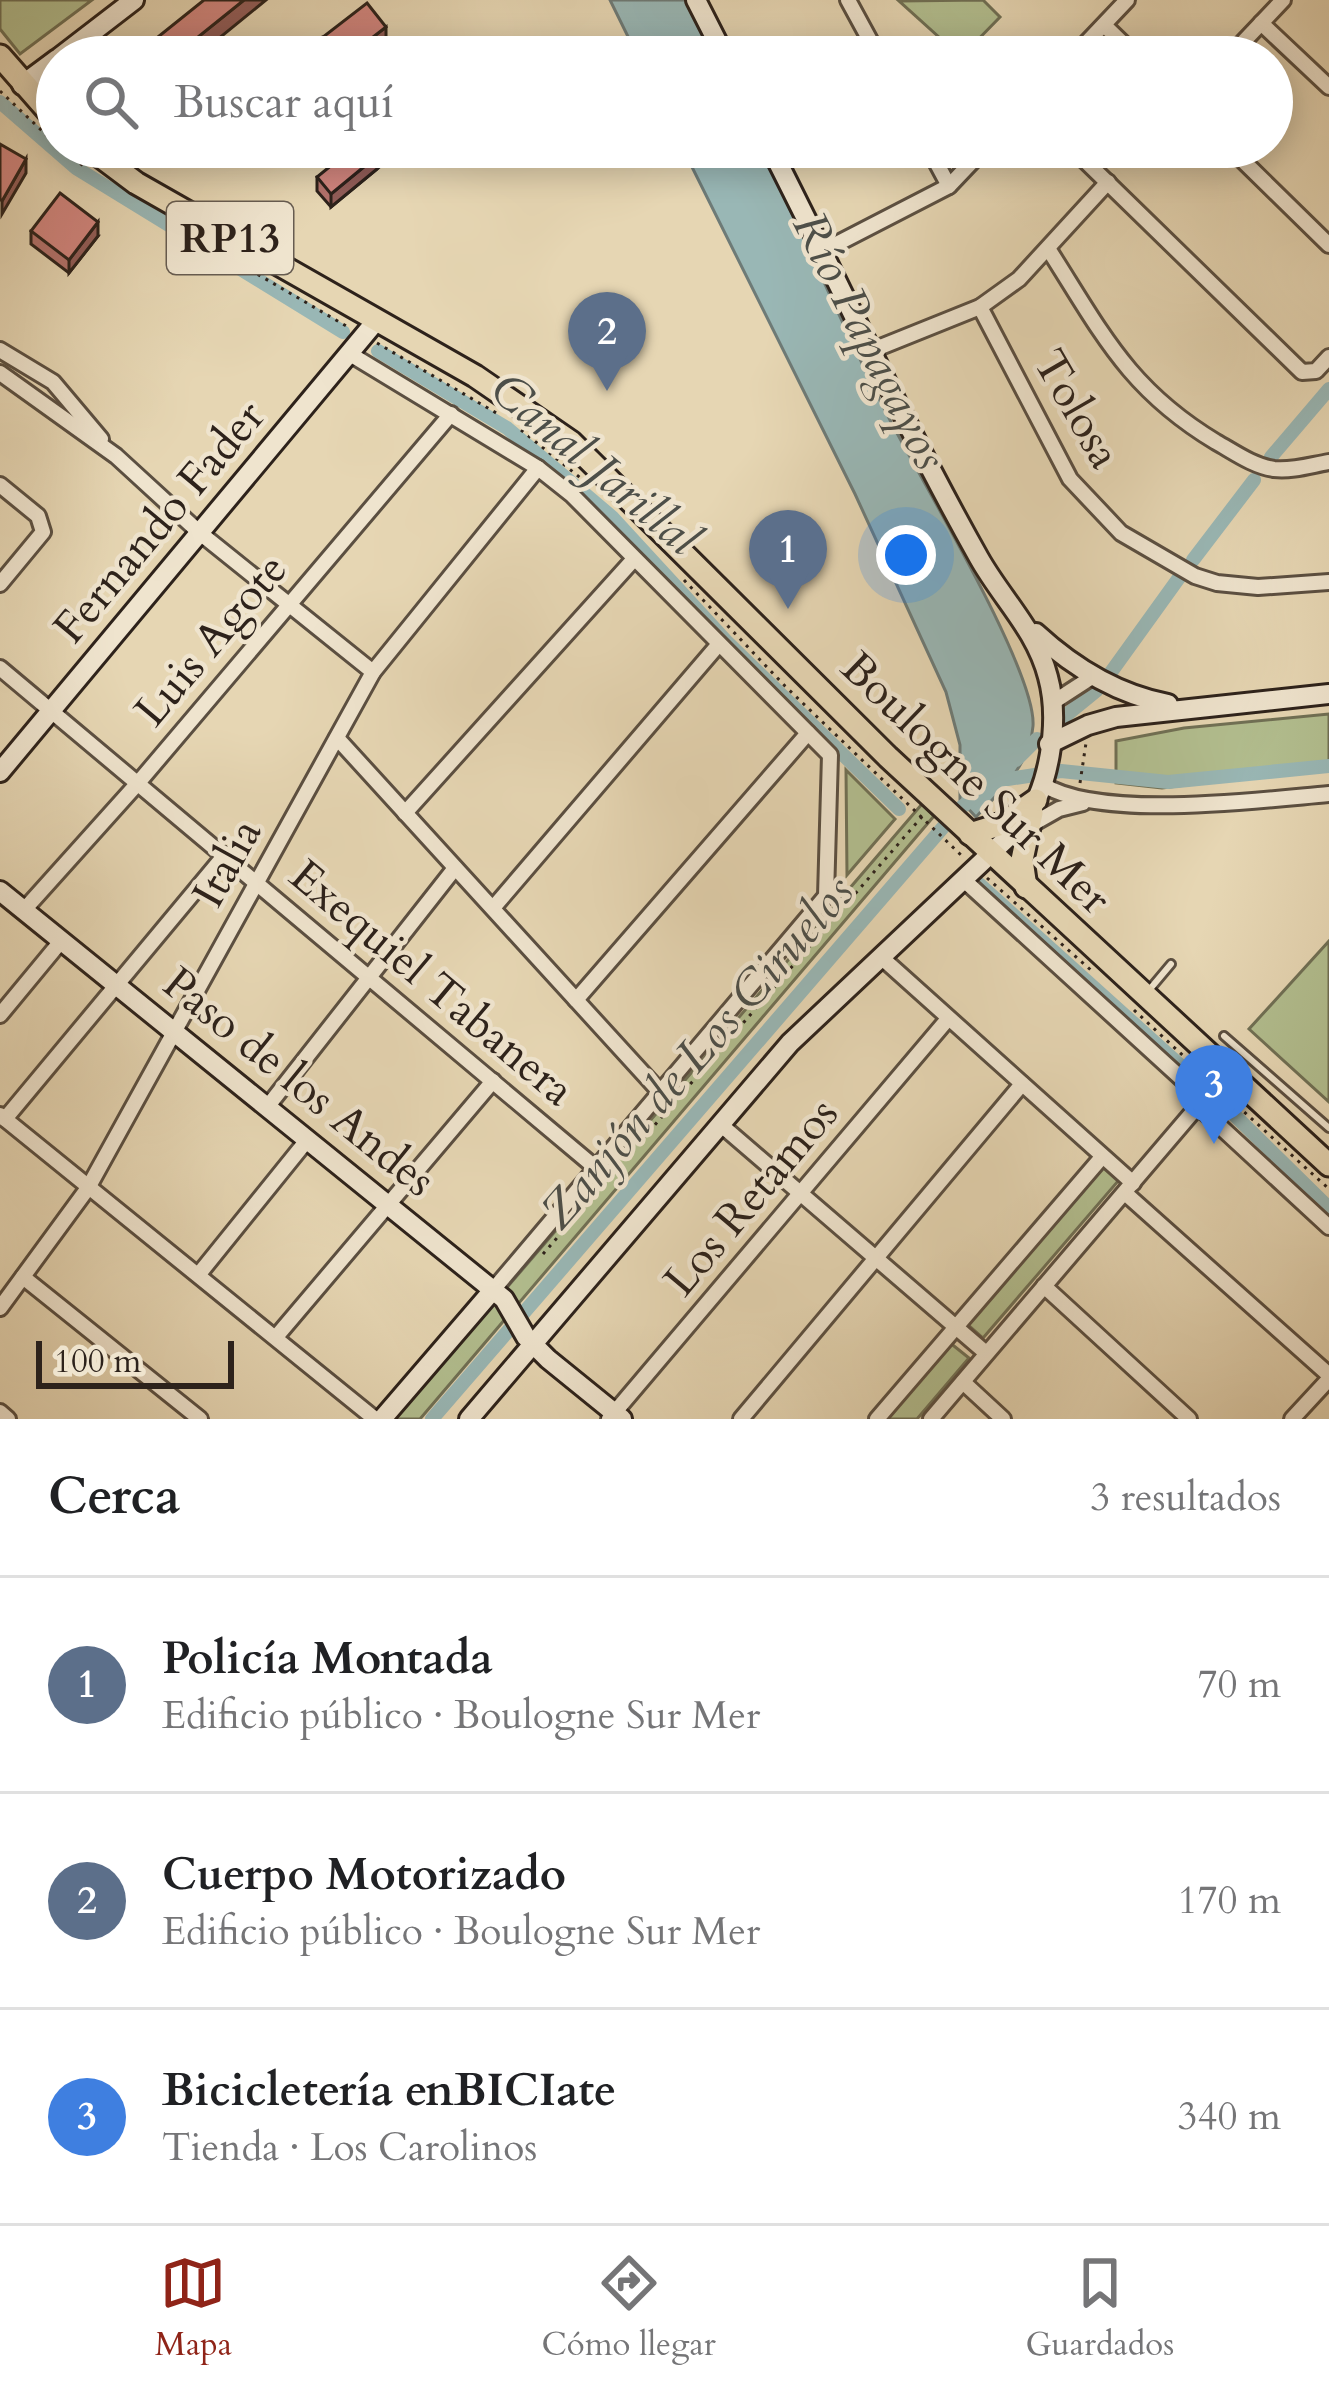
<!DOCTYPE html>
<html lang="es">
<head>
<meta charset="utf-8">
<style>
  body { margin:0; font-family:Cardo,serif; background:#f2f2f2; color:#202124 }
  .scale { position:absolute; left:36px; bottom:30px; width:198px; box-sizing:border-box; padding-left:12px; border:6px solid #2d221b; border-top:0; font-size:33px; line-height:42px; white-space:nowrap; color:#2d221b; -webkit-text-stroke:9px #efe4ce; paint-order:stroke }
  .you { position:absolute; left:906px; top:555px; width:42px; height:42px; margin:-30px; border:9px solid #fff; border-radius:50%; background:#1a73e8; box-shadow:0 0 0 18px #1a73e833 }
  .badge { display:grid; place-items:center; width:78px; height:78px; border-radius:50%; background:#8f2418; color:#fff; font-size:39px; font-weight:700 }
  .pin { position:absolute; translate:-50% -99px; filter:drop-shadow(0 3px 6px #0008) }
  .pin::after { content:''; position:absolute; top:63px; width:42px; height:36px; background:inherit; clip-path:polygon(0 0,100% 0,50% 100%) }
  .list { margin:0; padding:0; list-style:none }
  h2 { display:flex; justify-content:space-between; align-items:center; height:156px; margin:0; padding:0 48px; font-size:51px }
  h2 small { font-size:39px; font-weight:400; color:#757577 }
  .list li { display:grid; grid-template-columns:78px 1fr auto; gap:36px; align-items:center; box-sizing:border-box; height:216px; padding:0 48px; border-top:3px solid #e0e0e0 }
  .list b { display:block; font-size:45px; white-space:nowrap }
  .list p { margin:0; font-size:39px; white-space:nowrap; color:#757577 }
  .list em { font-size:39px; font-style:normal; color:#757577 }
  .icon { flex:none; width:66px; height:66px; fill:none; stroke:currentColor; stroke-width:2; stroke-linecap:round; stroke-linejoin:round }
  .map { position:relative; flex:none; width:1329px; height:1419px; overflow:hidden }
  .search { position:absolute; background:#fff; box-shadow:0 6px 30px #0003; left:36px; right:36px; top:36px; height:132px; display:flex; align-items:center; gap:30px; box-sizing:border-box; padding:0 42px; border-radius:66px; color:#757577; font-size:45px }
  .sheet { height:804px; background:#fff }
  nav { display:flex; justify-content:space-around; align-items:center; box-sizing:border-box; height:168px; border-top:3px solid #e0e0e0; background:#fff; font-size:33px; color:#757577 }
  nav a { display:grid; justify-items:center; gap:6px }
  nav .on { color:#8f2418 }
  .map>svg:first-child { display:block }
</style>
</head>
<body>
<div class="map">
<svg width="1329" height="1419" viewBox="0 0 1329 1419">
  <rect width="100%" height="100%" fill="#e6d6b3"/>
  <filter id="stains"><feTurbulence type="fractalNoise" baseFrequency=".00167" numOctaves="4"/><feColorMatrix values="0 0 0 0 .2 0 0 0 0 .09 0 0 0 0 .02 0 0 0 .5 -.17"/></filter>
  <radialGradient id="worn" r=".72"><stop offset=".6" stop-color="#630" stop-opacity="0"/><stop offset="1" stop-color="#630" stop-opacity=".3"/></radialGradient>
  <g fill="#b2be8f" stroke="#707055" stroke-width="3">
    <path d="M 0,0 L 92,0 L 20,54 L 0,29 Z"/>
    <path d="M 983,0 L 1000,17 L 961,57 L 899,1 Z"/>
    <path d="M 1329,714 L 1329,767 L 1162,788 L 1116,783 L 1116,741 L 1184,728 Z"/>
    <path d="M 846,770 L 895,819 L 847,875 Z"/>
    <path d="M 922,804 L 934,816 L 420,1419 L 394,1419 Z"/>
    <path d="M 1329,941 L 1329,1102 L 1249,1029 Z"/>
    <path d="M 1100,1164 L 1119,1180 L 983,1338 L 966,1323 Z"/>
    <path d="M 949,1342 L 969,1358 L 917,1419 L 883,1419 Z"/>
  </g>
  <g fill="#99b7b5" stroke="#6e7b77" stroke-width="3">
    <path d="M 610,0 L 688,0 L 716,57 L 638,57 Z"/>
    <path d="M 682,147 L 760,147 C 805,237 844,330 890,420 C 920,478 1037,672 1033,726 C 1030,765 1001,790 976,817 L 960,800 L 960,745 L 946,692 L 855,494 Z"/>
  </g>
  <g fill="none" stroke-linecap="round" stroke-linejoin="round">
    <g stroke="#99b7b5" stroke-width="14">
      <path d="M 0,102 L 76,168 L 343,332"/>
      <path d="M 378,351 L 507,428 L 612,517 L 726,641 L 899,809"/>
      <path d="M 1271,457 L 1329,389"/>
      <path d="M 1193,560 L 1254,480"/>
      <path d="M 1109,675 L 1181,575"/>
      <path d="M 1059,721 L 1097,690"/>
      <path d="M 1016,760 L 1037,739"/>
      <path d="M 995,781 L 1061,771 L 1168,782 L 1329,766"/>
      <path d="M 979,884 L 1202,1085"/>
      <path d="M 1217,1098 L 1329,1208"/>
      <path d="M 432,1419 L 958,810 L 977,795"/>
    </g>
    <defs>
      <g id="lane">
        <path d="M 1150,989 L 1171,964"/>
        <path d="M 1224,1036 L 1329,1128"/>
      </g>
      <g id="street">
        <path d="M 848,0 L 879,57"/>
        <path d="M 1261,23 L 1329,87"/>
        <path d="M 1104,25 L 1137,57"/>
        <path d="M 1073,57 L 1127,0"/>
        <path d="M 1229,57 L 1283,0"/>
        <path d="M 928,147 L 949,186"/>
        <path d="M 1071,147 L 1302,372 L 1316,371 L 1329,357"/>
        <path d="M 1229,147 L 1329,245"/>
        <path d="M 1049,250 C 1102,333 1128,389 1216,442 C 1234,452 1253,466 1274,469 C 1293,471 1311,465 1329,462"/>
        <path d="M 823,251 L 949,186 L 986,147"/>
        <path d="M 980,307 L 1070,479 L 1121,533 L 1195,576 L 1217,583 L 1258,587 L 1329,582"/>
        <path d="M 0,350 L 53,382 L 101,439"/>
        <path d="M 873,350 L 980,307 L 1019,279 L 1108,182"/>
        <path d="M 350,354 L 538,468 L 572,495 L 830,755 L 826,896 L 493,1290"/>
        <path d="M 0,373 L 116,456 L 200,533 L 373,672"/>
        <path d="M 0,485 L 38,516 L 43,532 L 0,584"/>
        <path d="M 0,668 L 597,1169"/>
        <path d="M 1052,703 L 1092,677"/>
        <path d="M 337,738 L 661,1093"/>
        <path d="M 1042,784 C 1099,821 1260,800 1329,794"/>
        <path d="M 405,813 L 634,559"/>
        <path d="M 1029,826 L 1059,809 L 1083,803"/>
        <path d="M 965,881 L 1205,1100"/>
        <path d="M 493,908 L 719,644"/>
        <path d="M 24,910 L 138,783 L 451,414"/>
        <path d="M 881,957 L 1133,1183"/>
        <path d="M 576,1000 L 808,733"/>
        <path d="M 0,1015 L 62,940"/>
        <path d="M 268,1106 L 455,868"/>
        <path d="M 1199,1107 L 1329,1227"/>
        <path d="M 0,1115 L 375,1419"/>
        <path d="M 5,1119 L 224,856"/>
        <path d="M 720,1124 L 986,1353"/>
        <path d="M 1125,1193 L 1329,1375"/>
        <path d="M 199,1274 L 308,1139"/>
        <path d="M 23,1277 L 200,1419"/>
        <path d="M 1044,1286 L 1189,1419"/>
        <path d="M 0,1308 L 88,1188 L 373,672 L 538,468"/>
        <path d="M 276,1337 L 493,1081"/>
        <path d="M 963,1382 L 1003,1419"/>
        <path d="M 0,1412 L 8,1419"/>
        <path d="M 609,1419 L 947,1020"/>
        <path d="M 741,1419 L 1022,1084"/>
        <path d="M 877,1419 L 1102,1157"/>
        <path d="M 931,1419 L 1226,1073"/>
        <path d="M 1292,1419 L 1329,1379"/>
      </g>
      <g id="secondary">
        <path d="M 696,0 L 725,57"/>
        <path d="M 60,57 L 134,0"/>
        <path d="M 22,85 L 57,59"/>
        <path d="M 1036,633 C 1074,668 1116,694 1168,704"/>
        <path d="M 1049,744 L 1088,725 L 1116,717 L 1329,694"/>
        <path d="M 0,772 L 376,321"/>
        <path d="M 0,891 L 504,1299 L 526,1337 L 548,1359 L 622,1419"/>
        <path d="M 382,1419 L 493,1290"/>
        <path d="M 469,1419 L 790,1043 L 1020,826 C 1050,791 1060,721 1048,677 C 1036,630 1002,599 979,558 C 904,425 840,284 770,147"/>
      </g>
      <g id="primary">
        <path d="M 0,56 L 57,121"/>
        <path d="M 88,147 L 136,183 L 475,376 L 571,442 L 888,757 L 1329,1165"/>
        <path d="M 970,834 L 1002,824 L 1036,800"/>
        <path d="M 1026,887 L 1022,860 L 1032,813"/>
      </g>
    </defs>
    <use href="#lane" stroke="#5b4f41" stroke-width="12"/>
    <use href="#street" stroke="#5b4f41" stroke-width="20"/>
    <use href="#secondary" stroke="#2d221b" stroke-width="24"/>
    <use href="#primary" stroke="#2d221b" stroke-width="27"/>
    <g stroke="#2d221b" stroke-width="3" stroke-dasharray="3 6" stroke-linecap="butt">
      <path d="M 0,91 L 57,145"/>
      <path d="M 59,147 L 86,168"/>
      <path d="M 180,229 L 348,327"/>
      <path d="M 377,343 L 498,414"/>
      <path d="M 521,430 L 583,480"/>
      <path d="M 684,580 L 785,686 L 962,856"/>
      <path d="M 1080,783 L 1086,743"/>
      <path d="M 987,878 L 1092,971"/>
      <path d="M 1134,1010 L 1206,1077"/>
      <path d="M 1231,1100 L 1329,1189"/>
      <path d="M 543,1254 L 926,812"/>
    </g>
    <use href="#lane" stroke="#efe4ce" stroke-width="6"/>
    <use href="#street" stroke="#efe4ce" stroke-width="14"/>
    <use href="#secondary" stroke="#efe4ce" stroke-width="18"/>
    <use href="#primary" stroke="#e6d6b3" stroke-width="21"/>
  </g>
  <g fill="#b4726c" stroke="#2d221b" stroke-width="3">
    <path d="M 323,37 L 386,40 L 380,46 L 380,57 L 328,57 L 323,51 Z"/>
    <path d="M 377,169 L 331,207 L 317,191 L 317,177 Z"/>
    <path d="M 31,231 L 98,236 L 69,273 L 31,244 Z"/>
  </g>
  <g fill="#925d58" stroke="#2d221b" stroke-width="3">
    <path d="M 244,0 L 266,0 L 196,57 L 178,57 L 178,53 Z"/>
    <path d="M 386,27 L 386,40 L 373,50 L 373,37 Z"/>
    <path d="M 380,46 L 380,57 L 365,57 Z"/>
    <path d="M 377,156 L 377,169 L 331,207 L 331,194 Z"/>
    <path d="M 26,159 L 26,173 L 2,214 L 2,201 Z"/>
    <path d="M 98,222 L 98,236 L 69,273 L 69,260 Z"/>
  </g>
  <g fill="#d1857e" stroke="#2d221b" stroke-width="3">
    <path d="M 204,0 L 244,0 L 178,53 L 182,57 L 150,57 L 143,49 Z"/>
    <path d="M 367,3 L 386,27 L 373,37 L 380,46 L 365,57 L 338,57 L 323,37 Z"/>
    <path d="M 0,144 L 26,159 L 2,201 L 0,199 Z"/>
    <path d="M 354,147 L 370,147 L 377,156 L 331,194 L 317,177 Z"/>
    <path d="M 60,193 L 98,222 L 69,260 L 31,231 Z"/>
  </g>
  <g text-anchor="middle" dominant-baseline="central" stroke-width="9" stroke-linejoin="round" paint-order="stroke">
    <rect fill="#efe4ce" stroke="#675c51" stroke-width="3" x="167" y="202" width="126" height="72" rx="9"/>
    <g font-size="42" font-weight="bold" fill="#2d221b">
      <text x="230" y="238">RP13</text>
    </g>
    <g font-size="45" fill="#2d221b" stroke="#efe4ce">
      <text transform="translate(1077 409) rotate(60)">Tolosa</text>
      <text transform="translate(159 522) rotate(-50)">Fernando Fader</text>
      <text transform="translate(211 640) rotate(-50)">Luis Agote</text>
      <text transform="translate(976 783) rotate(44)">Boulogne Sur Mer</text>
      <text transform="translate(227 863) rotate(-61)">Italia</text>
      <text transform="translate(432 983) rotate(40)">Exequiel Tabanera</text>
      <text transform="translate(299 1082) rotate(39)">Paso de los Andes</text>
      <text transform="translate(751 1197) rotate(-50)">Los Retamos</text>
    </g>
    <g font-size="48" font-style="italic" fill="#4d4f49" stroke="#efe4ce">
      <text transform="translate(870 341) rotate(63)">Río Papagayos</text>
      <text transform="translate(595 464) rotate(40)">Canal Jarillal</text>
      <text transform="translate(697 1052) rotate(-49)">Zanjón de Los Ciruelos</text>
    </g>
  </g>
  <rect width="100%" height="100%" filter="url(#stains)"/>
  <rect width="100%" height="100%" fill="url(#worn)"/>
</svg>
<div class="scale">100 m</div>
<div class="you"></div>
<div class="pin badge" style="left:788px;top:609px;background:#5c6f8a">1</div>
<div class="pin badge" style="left:607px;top:391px;background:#5c6f8a">2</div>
<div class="pin badge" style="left:1214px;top:1144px;background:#3f7fe0">3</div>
<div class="search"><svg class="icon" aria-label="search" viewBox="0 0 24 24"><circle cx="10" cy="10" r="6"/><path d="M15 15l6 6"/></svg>Buscar aquí</div>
</div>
<section class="sheet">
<h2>Cerca<small>3 resultados</small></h2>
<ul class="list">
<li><span class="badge" style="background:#5c6f8a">1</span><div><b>Policía Montada</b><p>Edificio público · Boulogne Sur Mer</p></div><em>70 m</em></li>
<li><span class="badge" style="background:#5c6f8a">2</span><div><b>Cuerpo Motorizado</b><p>Edificio público · Boulogne Sur Mer</p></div><em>170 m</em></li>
<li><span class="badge" style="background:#3f7fe0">3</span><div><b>Bicicletería enBICIate</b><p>Tienda · Los Carolinos</p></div><em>340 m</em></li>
</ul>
</section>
<nav>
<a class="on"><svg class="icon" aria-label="map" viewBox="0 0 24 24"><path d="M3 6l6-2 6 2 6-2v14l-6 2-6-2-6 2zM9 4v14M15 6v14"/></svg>Mapa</a>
<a><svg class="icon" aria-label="directions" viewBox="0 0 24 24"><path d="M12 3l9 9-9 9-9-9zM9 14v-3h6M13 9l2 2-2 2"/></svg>Cómo llegar</a>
<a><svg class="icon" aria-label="saved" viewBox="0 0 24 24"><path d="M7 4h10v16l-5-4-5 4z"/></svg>Guardados</a>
</nav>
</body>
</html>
